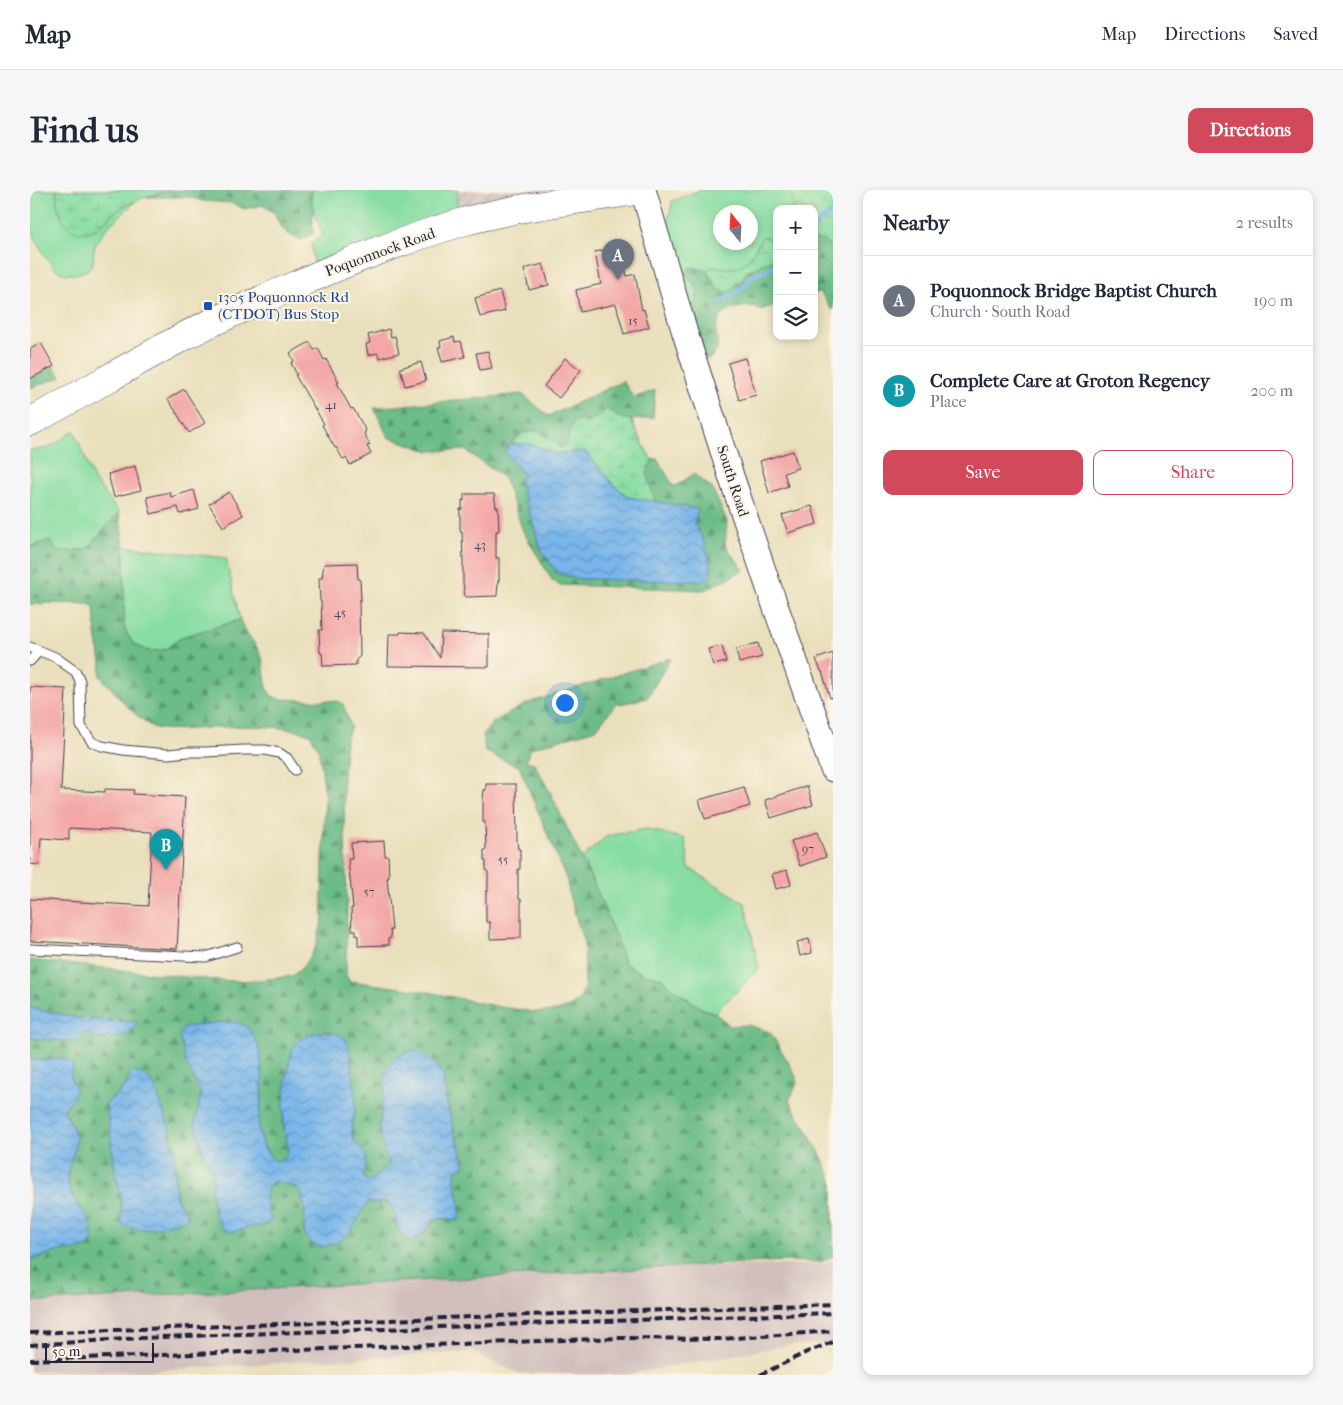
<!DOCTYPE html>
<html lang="en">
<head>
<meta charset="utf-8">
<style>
  body { margin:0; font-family:"IM FELL French Canon",serif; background:#f6f6f7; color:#1f2937 }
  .controls { position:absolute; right:15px; top:15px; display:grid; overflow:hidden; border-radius:10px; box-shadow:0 2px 8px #0003 }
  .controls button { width:45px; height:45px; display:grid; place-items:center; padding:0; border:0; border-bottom:1px solid #e0e1e3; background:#fff; color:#1f2937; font:25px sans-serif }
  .compass { position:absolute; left:683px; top:15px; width:45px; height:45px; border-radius:50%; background:#fff; box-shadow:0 2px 8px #0003; rotate:342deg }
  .scale { position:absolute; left:15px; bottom:12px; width:109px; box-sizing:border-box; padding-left:5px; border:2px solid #22223b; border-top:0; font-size:14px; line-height:18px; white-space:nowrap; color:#22223b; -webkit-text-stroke:4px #fcf5e5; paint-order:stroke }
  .you { position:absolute; left:534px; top:512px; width:18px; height:18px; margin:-12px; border:4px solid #fff; border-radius:50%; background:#1a73e8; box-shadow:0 0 0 8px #1a73e833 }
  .badge { display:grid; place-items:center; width:32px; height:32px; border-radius:50%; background:#d1495b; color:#fff; font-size:16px; font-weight:700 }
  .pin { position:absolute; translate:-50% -41px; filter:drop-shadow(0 1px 2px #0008) }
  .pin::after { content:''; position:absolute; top:26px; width:18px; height:15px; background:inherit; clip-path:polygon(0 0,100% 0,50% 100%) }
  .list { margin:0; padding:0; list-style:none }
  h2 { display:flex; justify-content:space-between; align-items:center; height:65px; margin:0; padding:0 20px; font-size:21px }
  h2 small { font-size:16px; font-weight:400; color:#747a83 }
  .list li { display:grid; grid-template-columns:32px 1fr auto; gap:15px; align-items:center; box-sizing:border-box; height:90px; padding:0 20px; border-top:1px solid #e0e1e3 }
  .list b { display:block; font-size:19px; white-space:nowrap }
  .list p { margin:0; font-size:16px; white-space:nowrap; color:#747a83 }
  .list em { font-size:16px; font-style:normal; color:#747a83 }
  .actions { display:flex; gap:10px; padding:15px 20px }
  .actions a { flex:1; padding:11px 0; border:1px solid #d1495b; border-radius:10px; text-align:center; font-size:18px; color:#d1495b }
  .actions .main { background:#d1495b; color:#fff }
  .icon { flex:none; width:28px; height:28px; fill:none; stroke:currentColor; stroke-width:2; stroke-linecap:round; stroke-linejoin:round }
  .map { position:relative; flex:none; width:803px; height:1185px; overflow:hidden; border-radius:10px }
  header { display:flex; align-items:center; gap:30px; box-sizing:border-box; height:70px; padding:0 25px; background:#fff; border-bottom:1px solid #e0e1e3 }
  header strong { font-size:24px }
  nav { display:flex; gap:28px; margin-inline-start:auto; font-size:18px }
  .intro { display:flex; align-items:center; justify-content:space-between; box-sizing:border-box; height:120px; padding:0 30px }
  h1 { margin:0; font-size:35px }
  .button { padding:12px 22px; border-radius:10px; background:#d1495b; color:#fff; font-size:18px; font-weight:700 }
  main { display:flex; gap:30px; padding:0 30px }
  aside { flex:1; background:#fff; border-radius:10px; box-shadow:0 2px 8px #0003 }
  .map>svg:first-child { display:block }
</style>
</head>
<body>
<header>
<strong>Map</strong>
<nav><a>Map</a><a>Directions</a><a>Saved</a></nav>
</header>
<div class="intro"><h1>Find us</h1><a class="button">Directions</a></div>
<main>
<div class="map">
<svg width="803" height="1185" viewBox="0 0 803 1185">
  <defs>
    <pattern id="industrial-furrows" width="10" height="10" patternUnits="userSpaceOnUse" patternTransform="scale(1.25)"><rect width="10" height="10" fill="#d1bfbd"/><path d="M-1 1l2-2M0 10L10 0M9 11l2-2" fill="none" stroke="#b3a4a3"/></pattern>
    <pattern id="forest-firs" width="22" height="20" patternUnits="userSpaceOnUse" patternTransform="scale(1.25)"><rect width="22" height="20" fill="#6cbc87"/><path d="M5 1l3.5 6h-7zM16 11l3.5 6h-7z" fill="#589870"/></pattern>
    <pattern id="wetland-marsh" width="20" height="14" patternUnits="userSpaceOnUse" patternTransform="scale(1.25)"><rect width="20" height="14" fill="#85dda1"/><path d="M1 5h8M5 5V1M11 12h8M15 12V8" fill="none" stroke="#73bd8c"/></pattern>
    <pattern id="water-waves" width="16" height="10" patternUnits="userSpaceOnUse" patternTransform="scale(1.25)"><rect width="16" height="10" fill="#77b5ea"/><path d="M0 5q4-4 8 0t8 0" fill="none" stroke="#6193bf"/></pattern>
  </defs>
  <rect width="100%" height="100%" fill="#fcf5e5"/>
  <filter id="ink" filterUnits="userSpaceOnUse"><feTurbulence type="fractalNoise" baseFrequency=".02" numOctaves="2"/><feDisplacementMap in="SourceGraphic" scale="10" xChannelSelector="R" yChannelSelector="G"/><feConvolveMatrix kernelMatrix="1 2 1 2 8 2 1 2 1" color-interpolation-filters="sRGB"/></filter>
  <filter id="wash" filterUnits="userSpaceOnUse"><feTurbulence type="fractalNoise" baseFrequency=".0096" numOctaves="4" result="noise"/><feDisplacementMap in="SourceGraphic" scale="20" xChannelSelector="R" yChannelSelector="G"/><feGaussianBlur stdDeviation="1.12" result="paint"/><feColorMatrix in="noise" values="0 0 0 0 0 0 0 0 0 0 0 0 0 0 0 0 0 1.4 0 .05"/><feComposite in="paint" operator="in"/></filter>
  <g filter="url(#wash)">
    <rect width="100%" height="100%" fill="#e9dfbc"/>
    <path fill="url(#industrial-furrows)" d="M 427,0 L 527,0 L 427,19 Z"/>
    <path fill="#d1bfbd" d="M 803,1070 L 803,1154 L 760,1155 L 647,1175 L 597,1185 L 488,1183 L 441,1162 L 111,1181 L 0,1181 L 0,1109 L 549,1080 L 792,1074 Z"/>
    <g fill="#85dda1" stroke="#54806e" fill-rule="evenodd">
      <path d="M 0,0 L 27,0 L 26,5 L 64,39 L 91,18 L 106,11 C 94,24 71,39 65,56 C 62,64 66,72 60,78 C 56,82 48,84 42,84 C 38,84 34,84 31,83 C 18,76 2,45 0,31 C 0,21 0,10 0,0 Z"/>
      <path d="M 282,0 L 427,0 L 427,19 L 284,73 L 281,54 L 293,44 C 287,30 280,16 282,0 Z"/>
      <path d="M 670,0 L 761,0 L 764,15 L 762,19 L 747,19 L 747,52 L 733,46 C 723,62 718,80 696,78 C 688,77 683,76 676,80 L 660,77 L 654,86 L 665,93 L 668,104 L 675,170 L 638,35 C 638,26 642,19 642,11 ZM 691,22 L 721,22 L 721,52 L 691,52 Z"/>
      <path d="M 44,240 L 64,290 L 89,322 L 57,359 L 29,362 L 19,350 L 0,357 L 0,260 C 21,260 29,252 44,240 Z"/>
      <path d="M 94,356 L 196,368 L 210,430 L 152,447 L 134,460 L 117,461 L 103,454 L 97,444 L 94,436 Z"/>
      <path d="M 617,639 L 655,649 L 659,678 L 715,713 L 729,779 L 685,823 L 671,818 L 642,798 L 632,788 L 614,784 L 595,775 C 583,738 569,703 551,669 L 577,646 Z"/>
    </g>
    <g fill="url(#forest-firs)" stroke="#476f61" fill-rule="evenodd">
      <path d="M 142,0 L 282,0 L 281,8 L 283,20 L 283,43 L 271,50 C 256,45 249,37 245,23 L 233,15 L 214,19 L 202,13 L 173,11 L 159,7 L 117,7 Z"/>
      <path d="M 784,49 L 793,51 L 803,59 L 803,119 L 802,120 L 790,102 L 784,104 Z"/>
      <path d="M 747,67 L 747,115 L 729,120 L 724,116 C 709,117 693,117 687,134 C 685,140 688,151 688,158 L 681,168 L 675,170 L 663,116 L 668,104 L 665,93 L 654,86 L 660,77 L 676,80 L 689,100 L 710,92 L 716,82 Z"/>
      <path d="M 24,176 L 31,187 L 0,198 L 0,188 Z"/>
      <path d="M 593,191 L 604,208 L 625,200 L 623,228 L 601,230 L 621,270 L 627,269 L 644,297 L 664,284 L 682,298 L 697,331 L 695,355 L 714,380 L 675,400 L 529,395 L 522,390 L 493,341 L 474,288 L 435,260 L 399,261 L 358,247 L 344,218 L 492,204 L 519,226 ZM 555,261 L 598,307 L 667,319 L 664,334 L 667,339 L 676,389 L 670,391 L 549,389 L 527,383 L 511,360 L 489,290 L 526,264 Z"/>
      <path d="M 89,322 L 94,356 L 94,436 L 97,444 L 104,454 L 117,461 L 134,460 L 152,447 L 210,430 C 216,445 227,454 232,468 C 235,477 234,500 242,506 C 244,507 247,508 249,509 L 307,511 L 313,514 L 321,537 L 316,547 L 313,585 L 317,714 L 316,785 L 319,791 L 393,801 L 471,817 L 505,822 L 528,821 L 541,816 L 550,809 L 555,795 L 554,753 L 540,708 L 536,688 L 489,576 L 468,568 L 455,561 L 453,545 L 463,532 L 498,513 L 641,468 L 617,508 L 585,515 L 566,539 L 501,558 L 496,571 L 504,573 L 520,602 L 564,694 L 587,750 L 595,774 L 614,784 L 632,788 L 642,798 L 671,818 L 685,823 L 700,836 L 718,835 L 740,842 L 760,875 L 768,891 L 759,911 C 776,938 792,963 803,993 L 803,1066 L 791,1072 L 755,1071 L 0,1112 L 0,1070 L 34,1060 L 40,1061 L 60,1033 C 46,1012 33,999 40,972 C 42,965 46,957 46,949 C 46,942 37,927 34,920 L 44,905 L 40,888 L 41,882 L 29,868 L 16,870 L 0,870 L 0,848 L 32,851 L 58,842 L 67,849 L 73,849 L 90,847 L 106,832 L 49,828 L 0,818 L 0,770 L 175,789 L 203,791 L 229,790 L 262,786 L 272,778 L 285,759 L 293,729 L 292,705 L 295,603 L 291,574 L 288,558 L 280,544 C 253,535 220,536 192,537 C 177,538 134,542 123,537 C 103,526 86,503 70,486 L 71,473 L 66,443 L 64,417 L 59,414 L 17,413 L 1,415 L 0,413 L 0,357 L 19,350 L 29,362 L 57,359 ZM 193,832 L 223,844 C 231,864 234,887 232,908 C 231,918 227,930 229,939 C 230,946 239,970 246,971 C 251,972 257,968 257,963 C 259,954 255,945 254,937 C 252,922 257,865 266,854 C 272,847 281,845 290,844 C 302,842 308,843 317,851 L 325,921 C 322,931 320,940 324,949 C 325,953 329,955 331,958 C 335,967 336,976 333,986 L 336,990 L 340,991 L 359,976 L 359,971 L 354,962 L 354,905 L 355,884 L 360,875 L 413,885 C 416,915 424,943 435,971 L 431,978 L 426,981 C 422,997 435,1016 428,1031 C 408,1028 406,1026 394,1044 L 367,1036 C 365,1028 365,1012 354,1012 C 348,1012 344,1013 338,1012 L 316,1046 L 274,1042 L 275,1021 L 271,1001 L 267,998 L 248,992 L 242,992 C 230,1005 236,1015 241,1029 C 236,1037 231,1035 223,1036 C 216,1037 209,1040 203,1042 L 181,1004 L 184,984 L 179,975 L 165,933 L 171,904 L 170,834 L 179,835 ZM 100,886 L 124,895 L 139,937 L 144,963 L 146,1008 L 157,1022 L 159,1028 C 139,1034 112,1045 92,1035 L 91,1005 L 86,987 L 76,914 C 81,908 85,906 90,902 C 95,898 97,891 100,886 Z"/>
    </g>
    <g fill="url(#wetland-marsh)" stroke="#54806e">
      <path d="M 27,0 L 142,0 C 125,4 106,9 91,18 C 81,24 73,35 63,40 C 38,51 24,21 27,0 Z"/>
      <path d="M 761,0 L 803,0 L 803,59 L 793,51 L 784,49 L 784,19 L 762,19 L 764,15 Z"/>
      <path d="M 733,46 L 747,52 L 747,67 L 716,82 L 710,92 L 698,102 L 689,100 L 676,80 C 683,76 688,77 696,78 C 718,80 723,62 733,46 Z"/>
      <path d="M 577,219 L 588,227 L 600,230 L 622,271 L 617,283 L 625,312 L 598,307 L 583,294 L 555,261 L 526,264 L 500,254 L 479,254 L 495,242 L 508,241 L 531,258 L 537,254 L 540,239 L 545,230 L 559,233 Z"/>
    </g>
    <g fill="url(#water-waves)" stroke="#4c6c92">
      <path d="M 479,254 L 500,254 L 526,264 L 555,261 L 583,294 L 598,307 L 668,319 L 664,334 C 673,345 682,372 681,386 L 670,391 L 549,389 L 527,383 L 511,360 L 489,290 L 494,286 L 475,262 Z"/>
      <path d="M 0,818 L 49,828 L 106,832 L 108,833 L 96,845 L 90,847 L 73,849 L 67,849 L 58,842 L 43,852 L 0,848 Z"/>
      <path d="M 193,832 C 199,832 206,832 212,834 C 233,845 233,883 232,904 C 232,915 228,927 229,938 C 229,947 240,977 252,970 C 256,968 257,965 258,961 C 258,952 254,943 254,935 C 253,913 255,891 260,870 C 261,864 263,857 267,853 C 280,840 311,835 319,856 C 321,874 327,904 325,921 C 323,932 320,936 323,948 C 325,953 329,955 332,960 C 338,967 336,977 333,986 L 336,990 L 340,991 L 359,975 L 359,971 L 354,962 L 349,936 L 354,905 L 355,884 L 360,875 L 366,868 L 379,861 L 389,862 L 405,874 L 413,885 L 415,905 L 425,945 L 435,975 L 426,981 C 422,997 435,1015 428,1031 C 423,1030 417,1028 412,1028 C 394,1030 397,1053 375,1050 C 372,1045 368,1040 367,1035 C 364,1029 365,1016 358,1013 C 353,1010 345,1015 338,1012 C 322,1036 320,1054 288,1057 L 279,1051 L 274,1042 L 275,1021 L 271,1001 L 267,998 L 248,992 L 243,992 C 230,1005 236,1015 241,1029 L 238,1033 L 233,1036 L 223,1036 L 203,1042 L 198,1041 L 193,1039 L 187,1030 L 181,1004 L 184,984 L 174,965 L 165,933 L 171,904 L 155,870 L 149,845 L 155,837 Z"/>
      <path d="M 29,868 C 37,868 40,870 44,877 C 36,891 46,891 45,901 C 45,907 37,914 34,920 C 37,927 46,942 46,949 C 46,963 36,976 38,991 C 42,1012 51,1016 60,1033 C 63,1039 62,1046 62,1052 L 58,1057 L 40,1061 L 34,1060 L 0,1070 L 0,870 L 16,870 Z"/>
      <path d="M 104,882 C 112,883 119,888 124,895 L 139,937 L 144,963 L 146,1008 L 159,1028 C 139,1034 112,1045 92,1035 L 91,1005 L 86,987 L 76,914 L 95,897 L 100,886 Z"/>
    </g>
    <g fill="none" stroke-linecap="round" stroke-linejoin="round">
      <g stroke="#77b5ea" stroke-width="4.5">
        <path d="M 784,40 L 790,31 L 803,21"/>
        <path d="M 691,111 L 702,106 L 717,94 L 721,88 L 727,83 L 738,80 L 747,74"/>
      </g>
    </g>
    <g id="blocks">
      <g fill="#f3a8a7">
        <path d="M 590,57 L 597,86 L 605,84 L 612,120 L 614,119 L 619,137 L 594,144 L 586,114 L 550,122 L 546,100 L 571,94 L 565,62 Z"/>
        <path d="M 513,74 L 519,95 L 499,100 L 494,79 Z"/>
        <path d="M 470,101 L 475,121 L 450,127 L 445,108 Z"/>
        <path d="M 359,139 L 361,147 L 365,146 L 369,163 L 349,168 L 348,163 L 338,165 L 336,154 L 340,153 L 338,145 Z"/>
        <path d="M 424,147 L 425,152 L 431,151 L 435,167 L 412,172 L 408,157 L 411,157 L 410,151 Z"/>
        <path d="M 280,152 L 284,160 L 288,158 L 294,170 L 296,169 L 309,192 L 307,193 L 321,219 L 323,218 L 336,241 L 334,243 L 340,255 L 337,256 L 341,264 L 320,275 L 316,268 L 313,269 L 306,257 L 305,258 L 292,235 L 294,234 L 265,185 L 267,185 L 261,173 L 264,171 L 260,163 Z"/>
        <path d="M 11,153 L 24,176 L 0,189 L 0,159 Z"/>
        <path d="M 458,161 L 462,178 L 450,180 L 446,163 Z"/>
        <path d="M 535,168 L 551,180 L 529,208 L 514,196 Z"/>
        <path d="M 715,168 L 726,205 L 709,210 L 698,173 Z"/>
        <path d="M 391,172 L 396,191 L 375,196 L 370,178 Z"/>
        <path d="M 154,199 L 175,233 L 159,243 L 138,209 Z"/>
        <path d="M 763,261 L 768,278 L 754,283 L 758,296 L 739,303 L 730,271 Z"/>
        <path d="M 105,276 L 111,300 L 84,307 L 78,284 Z"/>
        <path d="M 164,300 L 169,319 L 150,324 L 148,317 L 121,324 L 117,307 L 140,302 L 141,307 Z"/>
        <path d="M 199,302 L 213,325 L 193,337 L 179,314 Z"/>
        <path d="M 434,304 L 464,304 L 466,317 L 468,317 L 469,341 L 466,341 L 466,368 L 469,368 L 469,391 L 468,391 L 467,406 L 435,407 L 433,392 L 433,370 L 432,341 L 430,341 L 430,319 L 432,319 L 432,310 L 434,311 Z"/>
        <path d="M 782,316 L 787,334 L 758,343 L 752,325 Z"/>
        <path d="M 327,373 L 328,389 L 330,389 L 331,410 L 329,410 L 330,466 L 326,470 L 326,475 L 293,476 L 292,463 L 290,463 L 289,440 L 292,440 L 291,411 L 290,411 L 289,388 L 292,388 L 294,374 Z"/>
        <path d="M 370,442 L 394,443 L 410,468 L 411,443 L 459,444 L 459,477 L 358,476 L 359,444 L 370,444 Z"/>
        <path d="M 728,453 L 732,467 L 709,473 L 706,459 Z"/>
        <path d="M 692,456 L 696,472 L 683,475 L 678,459 Z"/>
        <path d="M 803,463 L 803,507 L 800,508 L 792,481 L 791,481 L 786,469 Z"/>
        <path d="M 0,497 L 36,499 L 31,600 L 75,602 L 75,599 L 104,600 L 103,604 L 155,607 L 147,759 L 0,751 L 0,709 L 118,716 L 122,642 L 39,638 L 39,650 L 11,648 L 9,675 L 0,674 Z"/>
        <path d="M 456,594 L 486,594 L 487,651 L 488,659 L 490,659 L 490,679 L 488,679 L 488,702 L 489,709 L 491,709 L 491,748 L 460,749 L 460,732 L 456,732 L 456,701 L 458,702 L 458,682 L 456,680 L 456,671 L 454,671 L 454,660 L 456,660 L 455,632 L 453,632 L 453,609 L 454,600 L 456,600 Z"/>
        <path d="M 777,596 L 783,615 L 741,628 L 735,610 Z"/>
        <path d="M 714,597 L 720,616 L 675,629 L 669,610 Z"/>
        <path d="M 787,642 L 796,667 L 770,676 L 761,651 Z"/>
        <path d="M 354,651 L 355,666 L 358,666 L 359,688 L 357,688 L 362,740 L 360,740 L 361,748 L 358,749 L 359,755 L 328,756 L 328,745 L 326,745 L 326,740 L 322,740 L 321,718 L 323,718 L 318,669 L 322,669 L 321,653 Z"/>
        <path d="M 757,680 L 761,695 L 746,699 L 742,684 Z"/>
        <path d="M 779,749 L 782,763 L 770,766 L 767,752 Z"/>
      </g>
    </g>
  </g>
  <g filter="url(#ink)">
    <use href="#blocks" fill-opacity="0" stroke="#403e4e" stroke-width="1"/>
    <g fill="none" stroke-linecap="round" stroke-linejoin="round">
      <defs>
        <g id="lane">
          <path d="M 0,457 L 25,467 L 46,482 L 50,491 L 51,536 L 62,552 L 72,556 L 93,560 L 138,564 L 158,562 L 176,562 L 214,560 L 235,560 L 249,563 L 257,568 L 265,580"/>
          <path d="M 0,471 L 8,462"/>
          <path d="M 0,759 L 176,767 L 207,757"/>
        </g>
        <path id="secondary" d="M 613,0 L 655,143 L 701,286 L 739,398 L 803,579"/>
        <path id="primary" d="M 0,232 C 50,205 99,176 149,149 C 187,129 226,112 266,95 C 319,71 373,50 429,33 C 488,16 551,10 612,0"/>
      </defs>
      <use href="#lane" stroke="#403e4e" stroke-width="11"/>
      <use href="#secondary" stroke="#403e4e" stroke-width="27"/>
      <use href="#primary" stroke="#403e4e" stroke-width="29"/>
      <use href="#lane" stroke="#fff" stroke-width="9"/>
      <use href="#secondary" stroke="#fff" stroke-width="25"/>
      <use href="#primary" stroke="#fff" stroke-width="28"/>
      <g stroke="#22223b" stroke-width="4" stroke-dasharray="8 4" stroke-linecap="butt">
        <path d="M 0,1143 L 803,1114"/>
        <path d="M 0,1155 L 130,1147 L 803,1123"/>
        <path d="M 0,1170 L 590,1148 L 691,1149 L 803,1141"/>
        <path d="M 730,1185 L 779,1161 L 803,1152"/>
      </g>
    </g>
  </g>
  <rect fill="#1a4fb4" stroke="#fcf5e5" stroke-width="2" x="173" y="111" width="10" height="10" rx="2.5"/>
  <g text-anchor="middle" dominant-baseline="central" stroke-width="4" stroke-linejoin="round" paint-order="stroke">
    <g font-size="12" fill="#564456">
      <text x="603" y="131">15</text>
      <text x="301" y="215">41</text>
      <text x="450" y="355">43</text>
      <text x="310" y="423">45</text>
      <text x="778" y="659">97</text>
      <text x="473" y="670">55</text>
      <text x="339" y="702">57</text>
    </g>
    <g font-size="15" fill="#22223b" stroke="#fcf5e5">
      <text transform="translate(350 62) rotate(-20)">Poquonnock Road</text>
      <text transform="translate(703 291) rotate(72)">South Road</text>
    </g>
    <g font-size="15" fill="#164399" stroke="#fcf5e5" text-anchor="start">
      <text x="188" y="107">1305 Poquonnock Rd<tspan x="188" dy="17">(CTDOT) Bus Stop</tspan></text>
    </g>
  </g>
</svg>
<div class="controls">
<button>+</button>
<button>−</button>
<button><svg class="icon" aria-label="layers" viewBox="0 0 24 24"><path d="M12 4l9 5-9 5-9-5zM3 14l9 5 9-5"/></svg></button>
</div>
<svg class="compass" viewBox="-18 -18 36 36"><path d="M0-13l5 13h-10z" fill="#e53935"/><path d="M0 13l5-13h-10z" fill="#747a83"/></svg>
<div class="scale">50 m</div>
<div class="you"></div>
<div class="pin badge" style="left:588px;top:90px;background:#6b7280">A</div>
<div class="pin badge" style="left:136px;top:680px;background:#0f9aa8">B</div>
</div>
<aside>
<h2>Nearby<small>2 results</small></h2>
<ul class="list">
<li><span class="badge" style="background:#6b7280">A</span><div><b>Poquonnock Bridge Baptist Church</b><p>Church · South Road</p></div><em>190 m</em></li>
<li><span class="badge" style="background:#0f9aa8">B</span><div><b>Complete Care at Groton Regency</b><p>Place</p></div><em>200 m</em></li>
</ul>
<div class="actions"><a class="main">Save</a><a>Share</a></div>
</aside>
</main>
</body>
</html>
